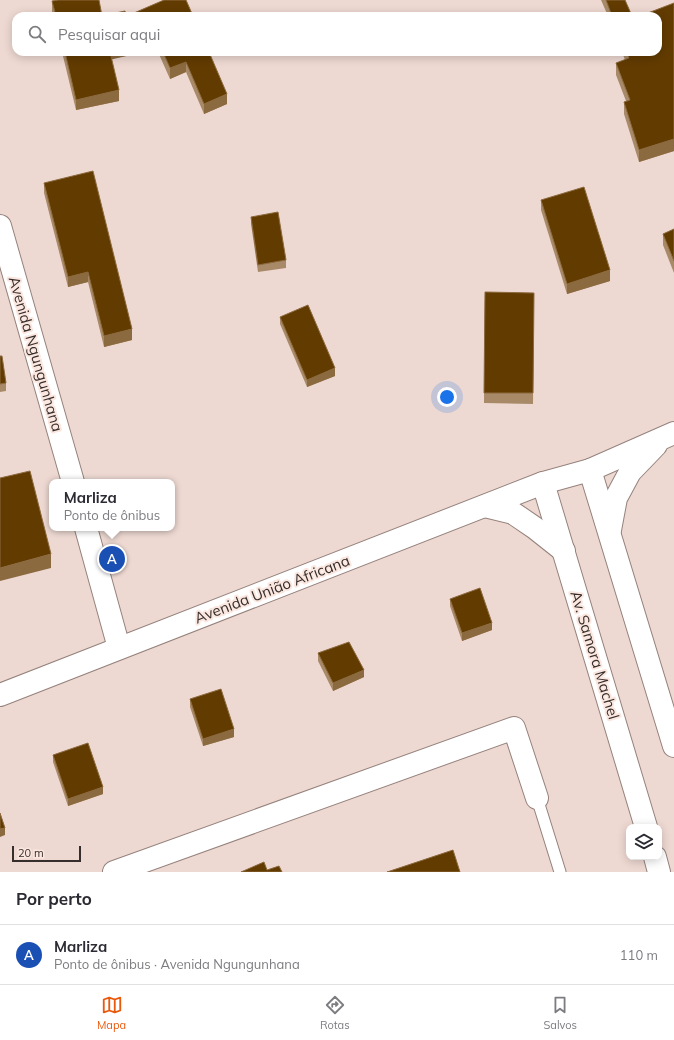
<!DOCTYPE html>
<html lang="pt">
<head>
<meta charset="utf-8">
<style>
  body { margin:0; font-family:Mulish,sans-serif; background:#f2f2f3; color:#2b2b33 }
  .controls { position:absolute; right:12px; bottom:12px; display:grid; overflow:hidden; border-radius:8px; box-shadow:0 2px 10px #0003 }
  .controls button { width:36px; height:36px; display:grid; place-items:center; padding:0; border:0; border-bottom:1px solid #e1e1e2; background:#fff; color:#2b2b33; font:20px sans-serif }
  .scale { position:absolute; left:12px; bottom:10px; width:69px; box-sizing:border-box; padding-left:4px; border:2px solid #362e2c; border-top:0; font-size:11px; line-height:14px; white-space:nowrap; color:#362e2c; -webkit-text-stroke:3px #fbe7df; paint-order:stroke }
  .you { position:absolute; left:447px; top:397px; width:14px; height:14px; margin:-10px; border:3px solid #fff; border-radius:50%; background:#1a73e8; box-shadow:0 0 0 6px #1a73e833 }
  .badge { display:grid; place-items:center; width:26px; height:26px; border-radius:50%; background:#ea580c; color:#fff; font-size:13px; font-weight:700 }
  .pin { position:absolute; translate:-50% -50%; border:2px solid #fff; box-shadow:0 1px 4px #0006 }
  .popup { position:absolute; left:49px; top:479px; width:126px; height:52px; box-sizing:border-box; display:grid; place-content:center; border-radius:8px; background:#fff; filter:drop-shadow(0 1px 3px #0005); font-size:13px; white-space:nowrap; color:#7c7c81 }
  .popup b { font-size:15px; color:#2b2b33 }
  .popup::after { content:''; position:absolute; left:50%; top:100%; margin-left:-8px; border:8px solid transparent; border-top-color:#fff }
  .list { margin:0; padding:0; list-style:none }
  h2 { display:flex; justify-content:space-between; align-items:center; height:52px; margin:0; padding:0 16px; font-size:17px }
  h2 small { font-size:13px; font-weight:400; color:#7c7c81 }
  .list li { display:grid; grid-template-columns:26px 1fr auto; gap:12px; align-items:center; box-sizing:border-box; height:60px; padding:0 16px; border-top:1px solid #e1e1e2 }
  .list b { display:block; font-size:15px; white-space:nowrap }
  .list p { margin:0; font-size:13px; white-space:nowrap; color:#7c7c81 }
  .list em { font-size:13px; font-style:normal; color:#7c7c81 }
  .icon { flex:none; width:22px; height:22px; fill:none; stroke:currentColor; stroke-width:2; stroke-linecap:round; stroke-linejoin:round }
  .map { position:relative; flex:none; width:674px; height:872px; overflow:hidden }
  .search { position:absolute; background:#fff; box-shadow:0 2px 10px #0003; left:12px; right:12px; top:12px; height:44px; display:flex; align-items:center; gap:10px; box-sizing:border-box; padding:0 14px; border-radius:12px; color:#7c7c81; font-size:15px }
  .sheet { height:112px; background:#fff }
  nav { display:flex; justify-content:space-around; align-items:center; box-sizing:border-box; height:56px; border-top:1px solid #e1e1e2; background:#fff; font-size:11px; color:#7c7c81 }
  nav a { display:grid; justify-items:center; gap:2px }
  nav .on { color:#ea580c }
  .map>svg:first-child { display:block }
</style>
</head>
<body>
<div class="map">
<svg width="674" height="872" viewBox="0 0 674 872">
  <rect width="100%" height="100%" fill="#eed9d2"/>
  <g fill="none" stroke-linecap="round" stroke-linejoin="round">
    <defs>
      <path id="service" d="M 537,798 L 560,872"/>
      <path id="minor" d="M 114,872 L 514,728 L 537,798"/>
      <g id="tertiary">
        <path d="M 0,226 L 73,482"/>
        <path d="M 86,528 L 119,648"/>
      </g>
      <g id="secondary">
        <path d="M 590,470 L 674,746"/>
        <path d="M 543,483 L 646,827"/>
        <path d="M 485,506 L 513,513 L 535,528 L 564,551"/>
        <path d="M 610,530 L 616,498 L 630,472 L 656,445"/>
        <path d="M 0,695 L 543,483 L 590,470 L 674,433"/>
        <path d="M 655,857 L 659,872"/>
      </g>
    </defs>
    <use href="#service" stroke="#95827c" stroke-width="13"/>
    <use href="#minor" stroke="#95827c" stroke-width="24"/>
    <use href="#tertiary" stroke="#95827c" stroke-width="24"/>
    <use href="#secondary" stroke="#95827c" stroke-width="24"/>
    <use href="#service" stroke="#fff" stroke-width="11"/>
    <use href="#minor" stroke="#fff" stroke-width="22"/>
    <use href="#tertiary" stroke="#fff" stroke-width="22"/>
    <use href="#secondary" stroke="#fff" stroke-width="22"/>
  </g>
  <g fill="#a88a69">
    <path d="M 601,0 L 625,0 L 632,16 L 608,16 Z"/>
    <path d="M 52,1 L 102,16 L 126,16 L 54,16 L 52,12 Z"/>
    <path d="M 674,3 L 674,151 L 639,162 L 624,114 L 624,102 L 626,101 L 616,75 L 616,63 L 625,60 L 622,52 L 658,52 Z"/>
    <path d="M 62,52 L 144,52 L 111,59 L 119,101 L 76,110 Z"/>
    <path d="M 158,52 L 209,52 L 227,104 L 204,114 L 186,72 L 170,79 Z"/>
    <path d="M 44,183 L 132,340 L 104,347 L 88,282 L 68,287 L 44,193 Z"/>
    <path d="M 541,200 L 610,281 L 567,294 L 541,210 Z"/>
    <path d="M 251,217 L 286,260 L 286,268 L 258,272 L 251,224 Z"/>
    <path d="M 674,229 L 674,273 L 663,245 L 663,234 Z"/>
    <path d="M 485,292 L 534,293 L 533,404 L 484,403 Z"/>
    <path d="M 280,317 L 335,376 L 307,387 L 280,324 Z"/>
    <path d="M 0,356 L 6,383 L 6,391 L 0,392 Z"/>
    <path d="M 450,599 L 492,630 L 462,641 L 450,606 Z"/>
    <path d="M 318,653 L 364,677 L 333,691 L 318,661 Z"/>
    <path d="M 190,699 L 234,737 L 203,746 L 190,707 Z"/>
    <path d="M 53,755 L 103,794 L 68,806 L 53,762 Z"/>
  </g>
  <g fill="#8c6a3f">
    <path d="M 109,52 L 144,52 L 109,60 Z"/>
    <path d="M 186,62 L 186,72 L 170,79 L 170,68 Z"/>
    <path d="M 119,90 L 119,101 L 76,110 L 76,100 Z"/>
    <path d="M 227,94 L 227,104 L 204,114 L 204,104 Z"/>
    <path d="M 674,139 L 674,151 L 639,162 L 639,150 Z"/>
    <path d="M 610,270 L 610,281 L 567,294 L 567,284 Z"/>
    <path d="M 88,272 L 88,282 L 68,287 L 68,277 Z"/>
    <path d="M 132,329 L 132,340 L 104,347 L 104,336 Z"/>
    <path d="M 335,368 L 335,376 L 307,387 L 307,380 Z"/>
    <path d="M 51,554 L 51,568 L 0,581 L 0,568 Z"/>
    <path d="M 492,623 L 492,630 L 462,641 L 462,633 Z"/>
    <path d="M 364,670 L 364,677 L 333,691 L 333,683 Z"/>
    <path d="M 234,729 L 234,737 L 203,746 L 203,739 Z"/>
    <path d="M 103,787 L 103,794 L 68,806 L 68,799 Z"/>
    <path d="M 5,828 L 5,835 L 0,837 L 0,829 Z"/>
  </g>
  <g fill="#623b00" stroke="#8c6a3f">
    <path d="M 58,0 L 99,0 L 102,16 L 125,11 L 126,16 L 56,16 L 52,1 Z"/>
    <path d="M 164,0 L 186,0 L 193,16 L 127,16 Z"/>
    <path d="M 606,0 L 625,0 L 632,16 L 612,16 Z"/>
    <path d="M 674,3 L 674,139 L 639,150 L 624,102 L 630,100 L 616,63 L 629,58 L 627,52 L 658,52 L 658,16 L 640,16 Z"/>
    <path d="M 65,52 L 110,52 L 119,90 L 76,100 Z"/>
    <path d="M 163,52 L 209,52 L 227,94 L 204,104 L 186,62 L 170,68 Z"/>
    <path d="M 93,171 L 132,329 L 104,336 L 88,272 L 68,277 L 44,183 Z"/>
    <path d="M 584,187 L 610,270 L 567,284 L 541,200 Z"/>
    <path d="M 278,212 L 286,260 L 258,265 L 251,217 Z"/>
    <path d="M 674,229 L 674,261 L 663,234 Z"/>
    <path d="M 485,292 L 534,293 L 533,393 L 484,393 Z"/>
    <path d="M 308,305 L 335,368 L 307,380 L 280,317 Z"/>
    <path d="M 0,356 L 2,356 L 6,383 L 0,384 Z"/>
    <path d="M 30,471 L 51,554 L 0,568 L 0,478 Z"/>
    <path d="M 480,588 L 492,623 L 462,633 L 450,599 Z"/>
    <path d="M 349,642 L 364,670 L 333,683 L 318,653 Z"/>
    <path d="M 221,689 L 234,729 L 203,739 L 190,699 Z"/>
    <path d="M 88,743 L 103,787 L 68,799 L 53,755 Z"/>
    <path d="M 0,813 L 5,828 L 0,829 Z"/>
    <path d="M 453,850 L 460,872 L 387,872 Z"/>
    <path d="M 264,862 L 267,870 L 279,866 L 282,872 L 241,872 Z"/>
  </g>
  <g text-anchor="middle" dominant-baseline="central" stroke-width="4" stroke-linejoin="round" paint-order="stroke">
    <g font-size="15" fill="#362e2c" stroke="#fbe7df">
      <text transform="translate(36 354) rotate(74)">Avenida Ngungunhana</text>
      <text transform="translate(272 589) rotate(-21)">Avenida União Africana</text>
      <text transform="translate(595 655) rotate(73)">Av. Samora Machel</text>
    </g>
  </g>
</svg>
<div class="controls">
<button><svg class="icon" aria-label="layers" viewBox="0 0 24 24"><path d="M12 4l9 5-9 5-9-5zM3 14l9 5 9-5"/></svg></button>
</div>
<div class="scale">20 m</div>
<div class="you"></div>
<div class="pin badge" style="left:112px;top:559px;background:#1a4fb4">A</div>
<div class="popup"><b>Marliza</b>Ponto de ônibus</div>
<div class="search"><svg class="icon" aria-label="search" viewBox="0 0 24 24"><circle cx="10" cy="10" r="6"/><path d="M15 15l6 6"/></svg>Pesquisar aqui</div>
</div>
<section class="sheet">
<h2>Por perto<small></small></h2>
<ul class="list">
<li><span class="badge" style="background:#1a4fb4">A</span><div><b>Marliza</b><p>Ponto de ônibus · Avenida Ngungunhana</p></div><em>110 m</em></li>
</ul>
</section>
<nav>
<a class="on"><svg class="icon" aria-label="map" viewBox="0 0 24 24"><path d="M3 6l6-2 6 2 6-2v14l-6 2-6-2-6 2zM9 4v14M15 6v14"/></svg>Mapa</a>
<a><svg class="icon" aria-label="directions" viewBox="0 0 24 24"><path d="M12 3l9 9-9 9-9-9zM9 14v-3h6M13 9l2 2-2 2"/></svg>Rotas</a>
<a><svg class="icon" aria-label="saved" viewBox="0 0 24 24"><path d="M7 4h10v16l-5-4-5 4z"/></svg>Salvos</a>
</nav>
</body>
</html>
